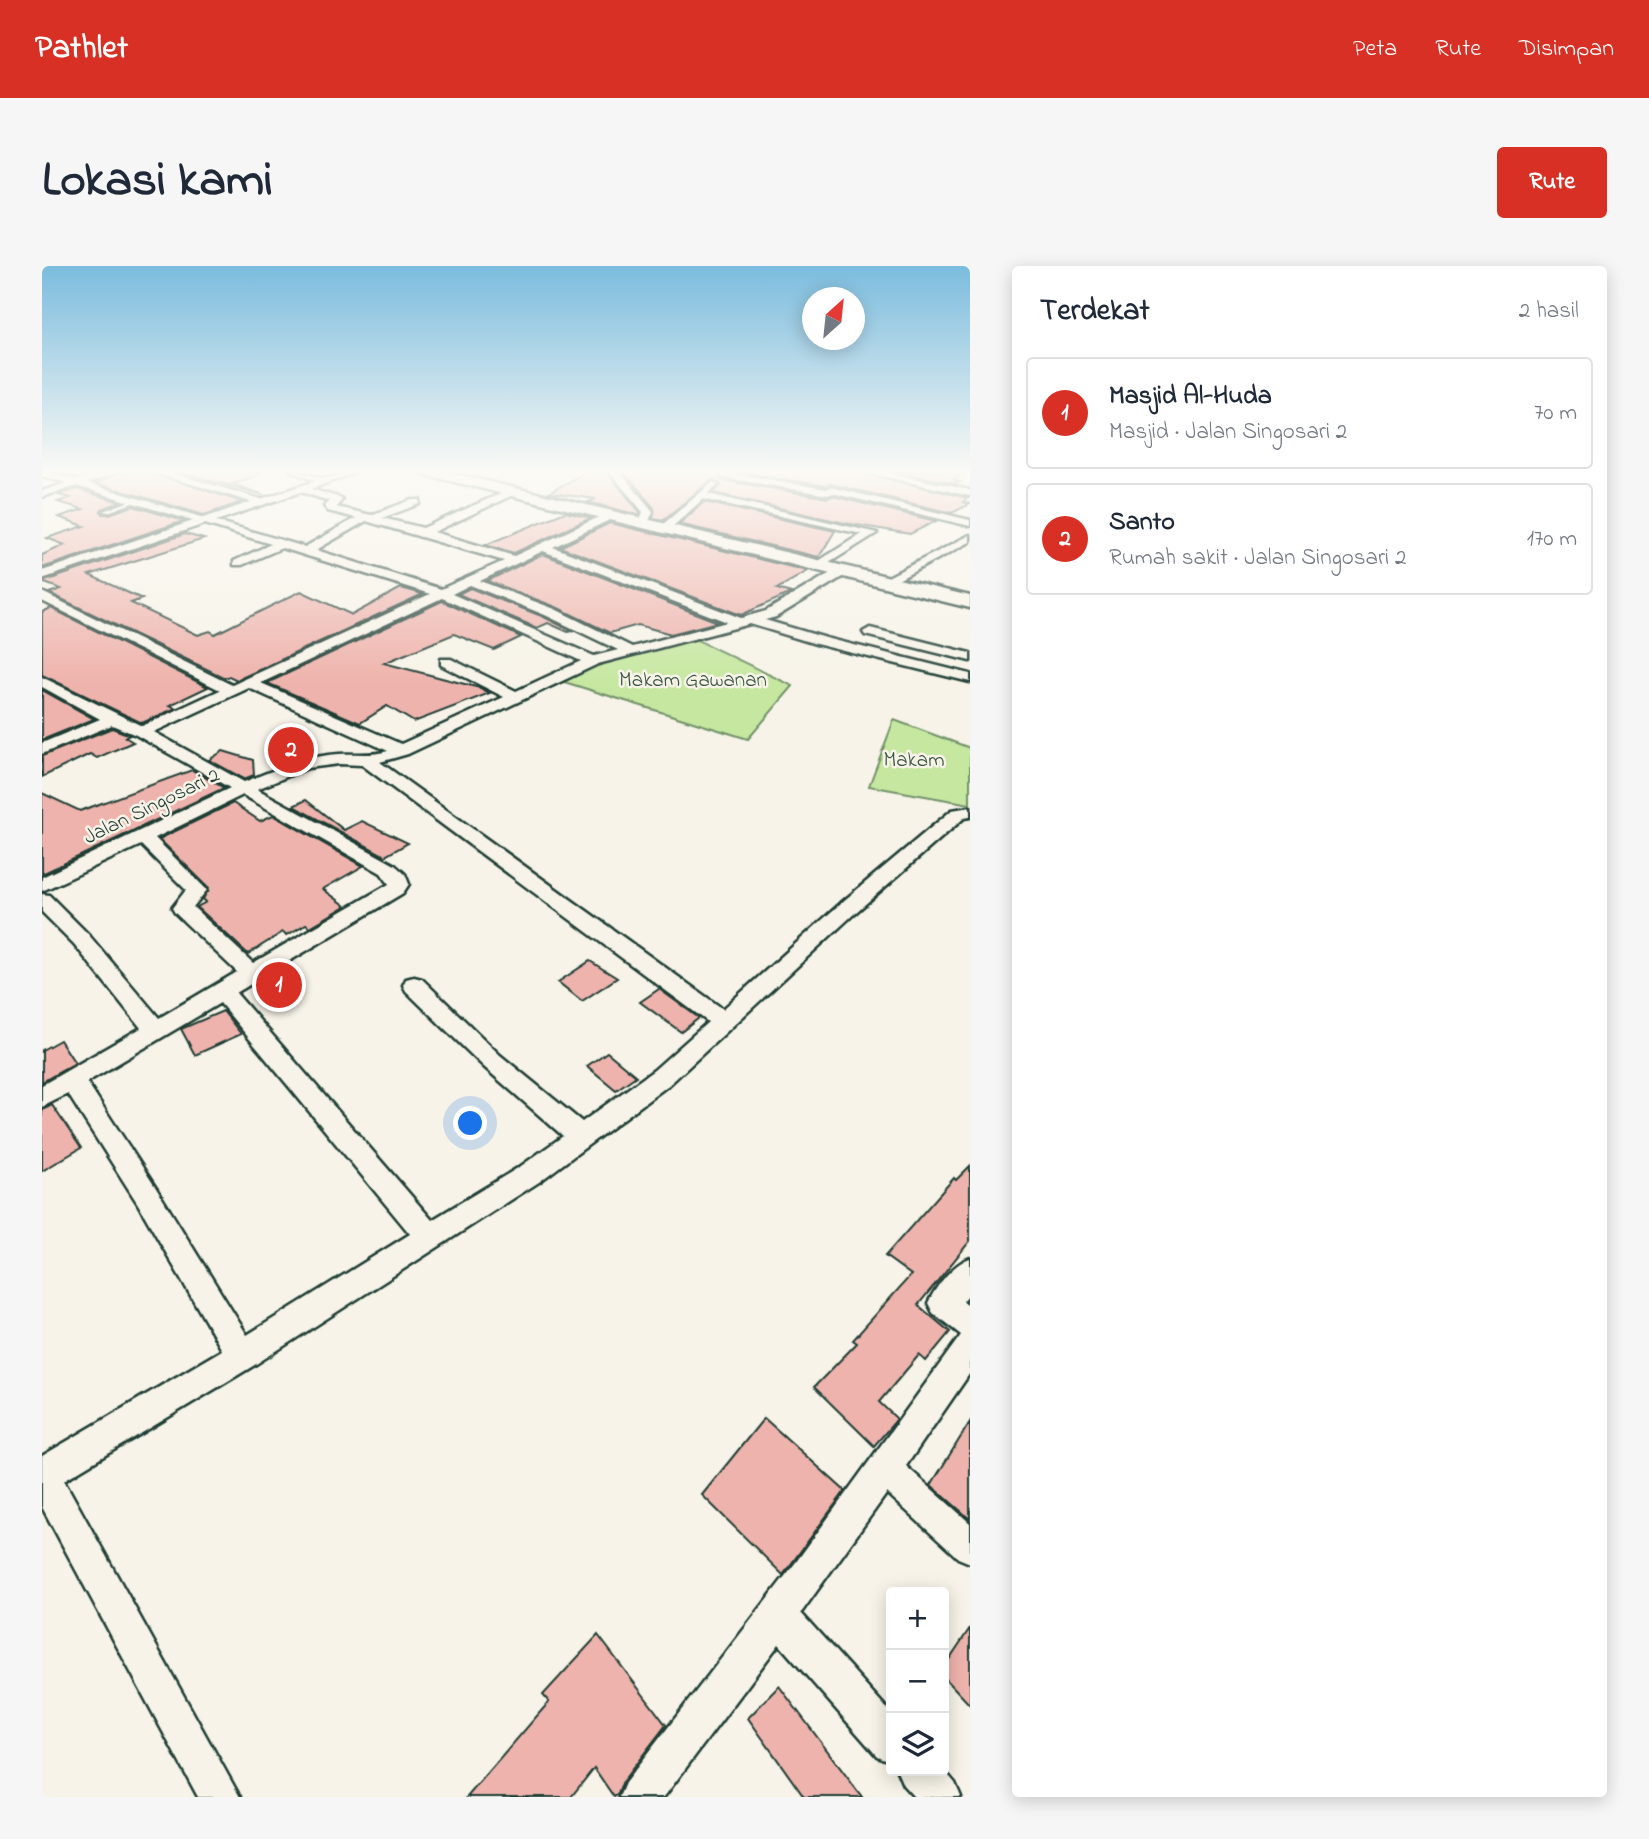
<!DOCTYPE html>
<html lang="id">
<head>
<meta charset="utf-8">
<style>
  body { margin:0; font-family:"Indie Flower",sans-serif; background:#f6f6f7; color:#1f2937 }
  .controls { position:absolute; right:21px; bottom:21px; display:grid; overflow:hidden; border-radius:7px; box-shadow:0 4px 18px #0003 }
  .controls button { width:63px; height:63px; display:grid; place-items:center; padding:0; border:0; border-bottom:2px solid #e0e1e3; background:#fff; color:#1f2937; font:35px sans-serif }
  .compass { position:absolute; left:760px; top:21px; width:63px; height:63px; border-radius:50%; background:#fff; box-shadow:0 4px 18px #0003; rotate:27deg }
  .you { position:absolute; left:429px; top:858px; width:24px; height:24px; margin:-18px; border:5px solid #fff; border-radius:50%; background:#1a73e8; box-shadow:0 0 0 10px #1a73e833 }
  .badge { display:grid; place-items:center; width:46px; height:46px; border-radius:50%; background:#d93025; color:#fff; font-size:23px; font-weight:700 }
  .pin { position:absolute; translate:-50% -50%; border:4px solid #fff; box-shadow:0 2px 7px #0006 }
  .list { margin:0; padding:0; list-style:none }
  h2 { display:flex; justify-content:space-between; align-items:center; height:91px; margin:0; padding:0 28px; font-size:30px }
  h2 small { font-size:23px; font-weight:400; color:#747a83 }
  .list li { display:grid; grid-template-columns:46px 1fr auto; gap:21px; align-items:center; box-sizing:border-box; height:112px; margin:0 14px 14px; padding:0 14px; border:2px solid #e0e1e3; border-radius:7px }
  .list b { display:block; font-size:26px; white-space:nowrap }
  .list p { margin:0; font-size:23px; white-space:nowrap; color:#747a83 }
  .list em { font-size:23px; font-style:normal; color:#747a83 }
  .icon { flex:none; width:38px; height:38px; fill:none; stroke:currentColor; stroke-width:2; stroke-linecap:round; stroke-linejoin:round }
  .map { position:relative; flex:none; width:928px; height:1531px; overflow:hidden; border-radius:7px }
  header { display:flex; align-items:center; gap:42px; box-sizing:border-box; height:98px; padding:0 35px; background:#d93025; color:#fff }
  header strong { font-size:33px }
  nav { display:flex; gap:38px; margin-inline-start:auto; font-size:24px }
  .intro { display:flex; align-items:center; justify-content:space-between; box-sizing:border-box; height:168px; padding:0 42px }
  h1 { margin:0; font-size:49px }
  .button { padding:18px 32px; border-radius:7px; background:#d93025; color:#fff; font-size:24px; font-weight:700 }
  main { display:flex; gap:42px; padding:0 42px }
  aside { flex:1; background:#fff; border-radius:7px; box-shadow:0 4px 18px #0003 }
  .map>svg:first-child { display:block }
</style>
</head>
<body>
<header>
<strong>Pathlet</strong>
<nav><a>Peta</a><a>Rute</a><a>Disimpan</a></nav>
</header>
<div class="intro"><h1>Lokasi kami</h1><a class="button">Rute</a></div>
<main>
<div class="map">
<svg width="928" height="1531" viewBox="0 0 928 1531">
  <rect width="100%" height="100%" fill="#f7f3e8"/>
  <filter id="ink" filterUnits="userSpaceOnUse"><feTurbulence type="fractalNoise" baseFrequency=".0143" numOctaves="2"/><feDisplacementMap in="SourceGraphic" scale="14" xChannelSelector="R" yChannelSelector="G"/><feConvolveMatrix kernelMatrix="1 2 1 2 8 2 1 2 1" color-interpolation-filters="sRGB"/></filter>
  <g filter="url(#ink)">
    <g fill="#c6e7a0" stroke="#72926a" stroke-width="2">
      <path d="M 653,373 L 751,420 L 706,473 L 516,414 L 565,394 Z"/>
      <path d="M 852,454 L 928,482 L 928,538 L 827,520 Z"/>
    </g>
    <g fill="#eeb3ac" stroke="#1f3d34" stroke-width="2">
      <path d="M 80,205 L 105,205 L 200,236 L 162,249 L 53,217 Z"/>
      <path d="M 133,205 L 218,205 L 218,208 L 191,218 L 222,229 Z"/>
      <path d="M 545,205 L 564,205 L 598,246 L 597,249 L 546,236 L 554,233 L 507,227 Z"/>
      <path d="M 581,205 L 677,205 L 679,214 L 786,232 L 790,230 L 894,255 L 868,268 L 803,257 L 672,227 L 679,219 L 671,213 L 621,254 L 611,252 L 612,242 Z"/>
      <path d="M 693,205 L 816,205 L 926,232 L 921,236 L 928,238 L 910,247 L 789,218 L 784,220 Z"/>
      <path d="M 851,205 L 925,205 L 912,214 L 918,216 L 914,218 Z"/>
      <path d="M 35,223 L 78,236 L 60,243 L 60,248 L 67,248 L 91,240 L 142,255 L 0,302 L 0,289 L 23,279 L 5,272 L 42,260 L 17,251 L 41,243 L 16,236 L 28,232 L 16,229 Z"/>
      <path d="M 662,236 L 793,265 L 777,291 L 637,258 Z"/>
      <path d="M 523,246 L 549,252 L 472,287 L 443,279 Z"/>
      <path d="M 568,257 L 766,305 L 735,323 L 749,327 L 699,349 L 518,281 Z"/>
      <path d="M 143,268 L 162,273 L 47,309 L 100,333 L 89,337 L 156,369 L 168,365 L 173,368 L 259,325 L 310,349 L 359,322 L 381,328 L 195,414 L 187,410 L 183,412 L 7,327 L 19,323 L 0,316 Z"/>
      <path d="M 501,288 L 676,356 L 629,368 L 596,359 L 568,367 L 514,341 L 445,315 Z"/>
      <path d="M 428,322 L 502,351 L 530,365 L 526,366 L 506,357 L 495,362 L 416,328 Z"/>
      <path d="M 400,335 L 479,371 L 452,384 L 412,368 L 342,397 L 438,422 L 448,427 L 372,456 L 345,440 L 318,457 L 225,417 Z"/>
      <path d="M 9,342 L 166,421 L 128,439 L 134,442 L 100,457 L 0,409 L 0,346 Z"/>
      <path d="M 0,424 L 52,453 L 0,474 Z"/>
      <path d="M 70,462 L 88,469 L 83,471 L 91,476 L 55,492 L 48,488 L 0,511 L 0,490 Z"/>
      <path d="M 181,485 L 211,494 L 212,509 L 202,513 L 167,494 Z"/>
      <path d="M 150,504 L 182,522 L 0,608 L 0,527 L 38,545 Z"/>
      <path d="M 264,534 L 302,564 L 320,555 L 366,577 L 343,590 L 251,540 Z"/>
      <path d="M 191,537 L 218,555 L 231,549 L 321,600 L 281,623 L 304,640 L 268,661 L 264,658 L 245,669 L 241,666 L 206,688 L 155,641 L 164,636 L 161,633 L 167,622 L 117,573 Z"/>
      <path d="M 548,695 L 575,712 L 540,735 L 516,716 Z"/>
      <path d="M 617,723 L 657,752 L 639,766 L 598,736 Z"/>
      <path d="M 181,745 L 199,768 L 153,789 L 139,763 Z"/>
      <path d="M 18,774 L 33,797 L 0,816 L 0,784 Z"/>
      <path d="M 565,786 L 594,810 L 574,824 L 545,800 Z"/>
      <path d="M 10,839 L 39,882 L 0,905 L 0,844 Z"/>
      <path d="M 928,900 L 928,975 L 876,1039 L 908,1066 L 884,1095 L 877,1089 L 837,1136 L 855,1153 L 832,1180 L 772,1121 L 815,1077 L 811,1074 L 869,1009 L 843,990 L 912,912 L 914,914 Z"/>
      <path d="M 722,1152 L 803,1225 L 741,1309 L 660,1229 Z"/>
      <path d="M 928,1156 L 928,1253 L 889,1219 Z"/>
      <path d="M 928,1362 L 928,1439 L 902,1411 L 902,1401 Z"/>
      <path d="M 556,1369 L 624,1459 L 581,1515 L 576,1528 L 572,1531 L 552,1502 L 529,1531 L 425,1531 L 507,1436 L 501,1429 Z"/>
      <path d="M 737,1420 L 820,1531 L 762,1531 L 706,1452 Z"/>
    </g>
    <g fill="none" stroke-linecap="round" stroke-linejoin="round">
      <defs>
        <path id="lane" d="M 91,234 L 96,235 L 66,246 L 61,245 Z"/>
        <g id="street">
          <path d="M 0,205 L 34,214 L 63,205 L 78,205 L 45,217 L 162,252 L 209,236 L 107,205 L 123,205 L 219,233 L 273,215 L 248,205 C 261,205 273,212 283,212 C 293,212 305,205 318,205 L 269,223 L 299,232 L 300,234 L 294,241 L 329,249 L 370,234 L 378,234 L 378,238 L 340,252 L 381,262 L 471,222 L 476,225 L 475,227 L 392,266 L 472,290 L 566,247 L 574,247 L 574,251 L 511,281 L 699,352 L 724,345 L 797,302 L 805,302 L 805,308 L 734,351 L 723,354 L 784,372 L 928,408 L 928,416 L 774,378 L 708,358 L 556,398 L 366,488 L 338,496 L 681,743 L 799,637 L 910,544 L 928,541 L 928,551 L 922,552 L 813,647 L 628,818 L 497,916 L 211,1100 L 22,1214 L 198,1531 L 156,1531 L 0,1241 L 0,1190 L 180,1084 L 96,938 L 26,828 L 0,841 L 0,819 L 99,762 L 32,678 L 0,646 L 0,628 L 7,629 L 46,668 L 117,752 L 195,706 L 133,647 L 130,642 L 144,624 L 99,579 L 0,625 L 0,611 L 188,522 L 94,469 L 70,459 L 0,488 L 0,477 L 58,453 L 0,421 L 0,411 L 100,460 L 178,424 L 0,335 L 0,326 L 190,419 L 388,328 L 240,282 L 200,299 L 192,299 L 192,295 L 229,278 L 163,258 L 0,313 L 0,305 L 151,255 L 35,220 L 0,231 L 0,225 L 24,217 L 0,210 ZM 259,226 L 287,235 L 282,240 L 286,245 L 314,252 L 263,281 L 174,255 ZM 324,255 L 462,295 L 399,323 L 274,284 ZM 501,285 L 685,356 L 590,381 L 513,343 L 438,315 ZM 428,319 L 503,349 L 576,384 L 552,390 L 410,328 ZM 400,332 L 539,395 L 474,425 L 409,393 L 399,393 L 399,399 L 462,431 L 359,478 L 219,417 ZM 207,422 L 346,485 C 329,490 314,487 297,488 C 263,490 233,504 202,516 L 112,466 ZM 297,498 L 320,499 L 666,756 L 612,804 L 540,856 L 458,789 L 380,713 L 372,711 L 364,713 L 361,719 L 364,725 L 442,801 L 521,870 L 479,900 L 390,954 L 194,727 L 361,627 L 367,618 L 363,608 L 353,599 L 215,523 L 266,502 ZM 201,529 L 339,607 L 347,618 L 211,697 L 151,641 L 165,624 L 113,572 ZM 178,737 L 368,968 L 205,1069 L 114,922 L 45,816 Z"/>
          <path d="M 567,205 L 577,205 L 610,244 L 611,246 L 605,259 L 597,259 L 596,257 L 601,246 Z"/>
          <path d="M 818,205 L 838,205 L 928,224 L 928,230 Z"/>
          <path d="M 682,206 L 784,223 L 788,221 L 928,254 L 928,260 L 790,227 L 786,229 L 679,211 L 679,207 Z"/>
          <path d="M 671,216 L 676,219 L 666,228 L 835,267 L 779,302 L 773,298 L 775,296 L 819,268 L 661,233 L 628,263 L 620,263 L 620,259 Z"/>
          <path d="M 928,269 L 928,276 L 848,318 L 838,315 Z"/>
          <path d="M 828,362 L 928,387 L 928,395 L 823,369 L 821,366 Z"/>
          <path d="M 928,992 L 928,1027 L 921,1035 L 928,1040 L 928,1107 L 864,1200 L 928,1257 L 928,1297 L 916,1292 L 845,1227 L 759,1347 L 849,1447 L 849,1496 L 835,1490 L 737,1378 L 622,1531 L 577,1531 L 583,1517 L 754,1296 L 919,1069 L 891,1047 L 886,1037 C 894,1020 911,998 928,992 Z"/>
          <path d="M 902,1504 L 913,1517 L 919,1531 L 872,1531 L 861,1519 L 855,1505 Z"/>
        </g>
        <path id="secondary" d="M 377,205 L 402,205 L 928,330 L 928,342 L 384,209 Z"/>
      </defs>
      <use href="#lane" stroke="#1f3d34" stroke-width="6"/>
      <use href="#street" stroke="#1f3d34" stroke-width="5"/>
      <use href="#secondary" stroke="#1f3d34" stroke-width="5"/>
      <use href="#lane" fill="#f7f3e8" fill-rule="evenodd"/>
      <use href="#street" fill="#f7f3e8" fill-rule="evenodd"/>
      <use href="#secondary" fill="#f7f3e8" fill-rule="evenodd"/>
    </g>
  </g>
  <linearGradient id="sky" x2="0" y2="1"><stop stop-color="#7bbcde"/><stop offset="0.49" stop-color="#fbfaf5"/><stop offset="1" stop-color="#fbfaf5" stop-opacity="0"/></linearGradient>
  <rect width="928" height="419" fill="url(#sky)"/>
  <g text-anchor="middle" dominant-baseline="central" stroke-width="5" stroke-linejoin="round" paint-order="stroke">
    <g font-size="21" fill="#385644" stroke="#f7f3e8">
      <text x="651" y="415">Makam Gawanan</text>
      <text x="872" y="495">Makam</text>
    </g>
    <g font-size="21" fill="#1f3d34" stroke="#f7f3e8">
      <text transform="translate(110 541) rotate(-26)">Jalan Singosari 2</text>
    </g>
  </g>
</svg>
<div class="controls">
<button>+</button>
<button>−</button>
<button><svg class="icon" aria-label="layers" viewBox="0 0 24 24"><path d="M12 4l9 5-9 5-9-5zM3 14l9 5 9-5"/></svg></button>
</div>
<svg class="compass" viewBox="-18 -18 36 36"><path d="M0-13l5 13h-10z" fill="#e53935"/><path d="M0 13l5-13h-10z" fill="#747a83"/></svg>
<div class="you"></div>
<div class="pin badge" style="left:237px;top:719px">1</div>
<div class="pin badge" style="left:249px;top:484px">2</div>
</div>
<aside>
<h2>Terdekat<small>2 hasil</small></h2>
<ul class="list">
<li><span class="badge">1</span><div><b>Masjid Al-Huda</b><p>Masjid · Jalan Singosari 2</p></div><em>70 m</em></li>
<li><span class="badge">2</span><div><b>Santo</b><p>Rumah sakit · Jalan Singosari 2</p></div><em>170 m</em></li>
</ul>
</aside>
</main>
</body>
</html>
